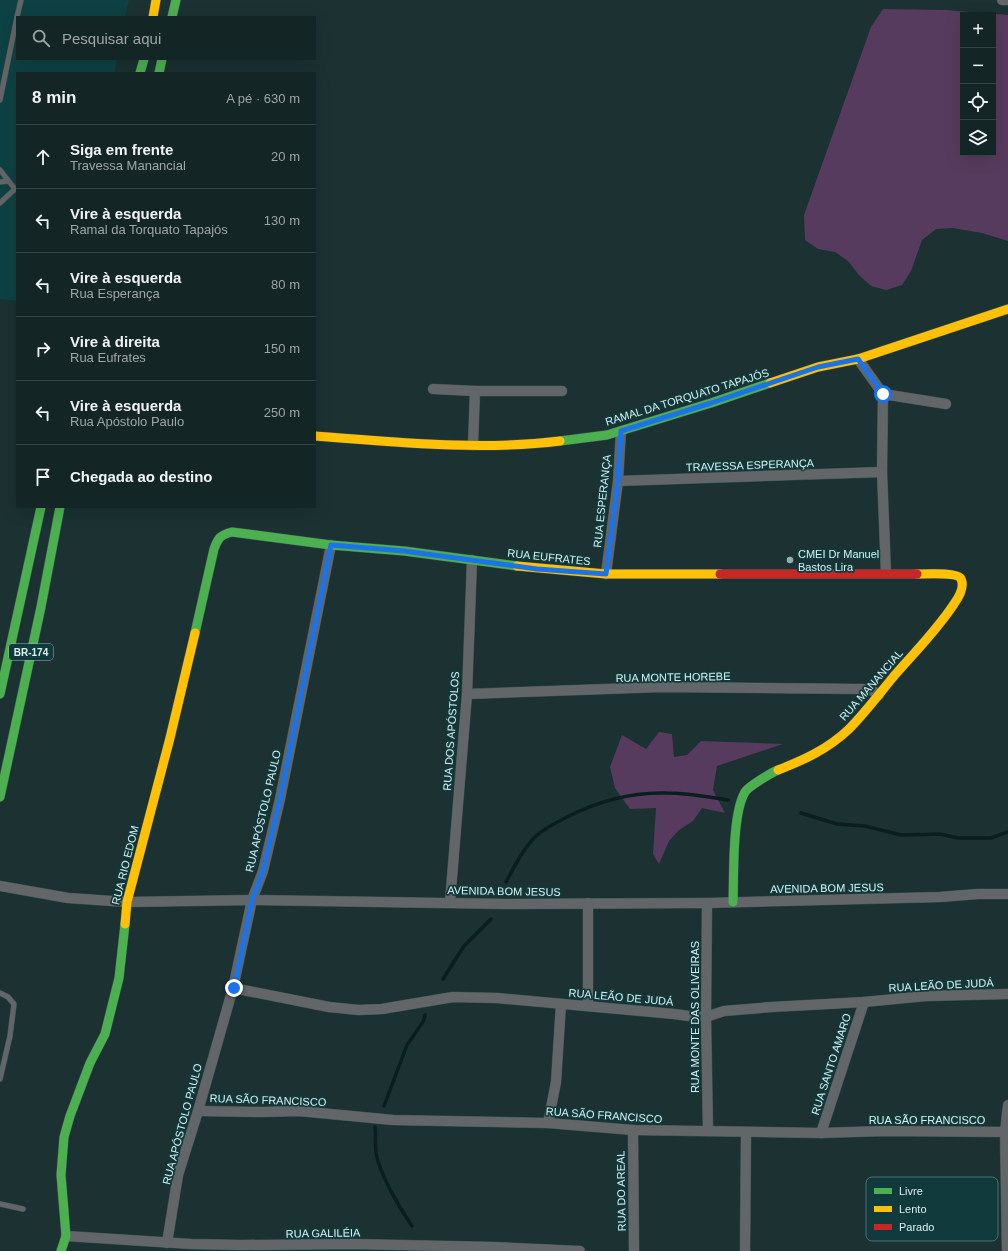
<!DOCTYPE html>
<html lang="pt">
<head>
<meta charset="utf-8">
<style>
  body { margin:0; font-family:Helvetica,sans-serif; background:#1d2d2e; color:#f1f3f6 }
  .controls { position:absolute; right:12px; top:12px; display:grid; overflow:hidden; border-radius:0px; box-shadow:0 4px 16px #0002 }
  .controls button { width:36px; height:36px; display:grid; place-items:center; padding:0; border:0; border-bottom:1px solid #334243; background:#142526; color:#f1f3f6; font:20px sans-serif }
  .stop { position:absolute; width:12px; height:12px; margin:-9px; border:3px solid #1a73e8; border-radius:50%; background:#fff }
  .stop.end { background:#1a73e8; border-color:#fff; box-shadow:0 1px 4px #0008 }
  .list { margin:0; padding:0; list-style:none }
  h2 { display:flex; justify-content:space-between; align-items:center; height:52px; margin:0; padding:0 16px; font-size:17px }
  h2 small { font-size:13px; font-weight:400; color:#9da5a7 }
  .list li { display:grid; grid-template-columns:26px 1fr auto; gap:12px; align-items:center; box-sizing:border-box; height:64px; padding:0 16px; border-top:1px solid #334243 }
  .list b { display:block; font-size:15px; white-space:nowrap }
  .list p { margin:0; font-size:13px; white-space:nowrap; color:#9da5a7 }
  .list em { font-size:13px; font-style:normal; color:#9da5a7 }
  .icon { flex:none; width:22px; height:22px; fill:none; stroke:currentColor; stroke-width:2; stroke-linecap:round; stroke-linejoin:round }
  .map { position:relative; flex:none; width:1008px; height:1251px; overflow:hidden }
  .search { position:absolute; background:#142526; box-shadow:0 4px 16px #0002; left:16px; top:16px; width:300px; height:44px; display:flex; align-items:center; gap:10px; box-sizing:border-box; padding:0 14px; border-radius:0px; color:#9da5a7; font-size:15px }
  .panel { position:absolute; background:#142526; box-shadow:0 4px 16px #0002; left:16px; top:72px; width:300px; height:436px; border-radius:0px }
  .map>svg:first-child { display:block }
</style>
</head>
<body>
<div class="map">
<svg width="1008" height="1251" viewBox="0 0 1008 1251">
  <rect width="100%" height="100%" fill="#1b3132"/>
  <path fill="#0e4143" d="M 0,0 L 129,0 L 125,17 L 17,17 L 17,59 L 117,59 L 114,73 L 17,73 L 17,301 L 0,299 Z"/>
  <g fill="#573b5e" fill-rule="evenodd">
    <path d="M 883,9 L 945,10 L 1008,15 L 1008,241 L 982,233 L 953,228 L 936,229 L 922,240 L 911,271 L 902,285 L 886,290 L 871,286 L 859,275 L 848,261 L 835,252 L 818,249 L 805,240 L 804,215 L 871,27 ZM 963,15 L 993,15 L 993,153 L 963,153 Z"/>
    <path d="M 659,732 L 672,734 L 674,757 L 687,755 L 701,741 L 783,744 L 717,766 L 713,790 L 725,813 L 702,808 L 693,821 L 679,830 L 669,841 L 659,864 L 653,854 L 656,808 L 630,809 L 615,788 L 610,767 L 622,735 L 646,749 Z"/>
  </g>
  <g fill="none" stroke-linecap="round" stroke-linejoin="round">
    <g stroke="#0b1e1f" stroke-width="3.5">
      <path d="M 801,813 L 837,824 L 865,826 L 901,835 L 940,834 L 958,838 L 991,838 L 1008,832"/>
      <path d="M 506,882 C 514,867 523,849 536,836 C 545,828 557,822 567,817 C 598,801 632,792 667,793 C 687,793 708,797 728,800"/>
      <path d="M 443,979 L 464,946 L 491,919"/>
      <path d="M 384,1106 L 407,1045 L 423,1022 L 425,1015"/>
      <path d="M 375,1127 C 376,1136 375,1144 376,1153 C 380,1175 399,1207 412,1226"/>
    </g>
    <defs>
      <g id="lane">
        <path d="M 17,17 L 21,0"/>
        <path d="M 0,100 L 17,17"/>
        <path d="M 0,170 L 15,189 L 17,190"/>
        <path d="M 0,182 L 8,181"/>
        <path d="M 0,203 L 15,189"/>
        <path d="M 0,993 L 8,997 L 14,1004 L 10,1036 L 0,1079"/>
        <path d="M 0,1204 L 23,1209"/>
      </g>
      <g id="street">
        <path d="M 1002,0 L 1008,0"/>
        <path d="M 858,359 L 883,394 L 882,472 L 886,573"/>
        <path d="M 433,389 L 475,391 L 562,391"/>
        <path d="M 883,394 L 946,404"/>
        <path d="M 473,445 L 475,391"/>
        <path d="M 618,481 L 882,472"/>
        <path d="M 606,574 L 618,481 L 621,431"/>
        <path d="M 467,694 L 662,687 L 863,689 L 873,691 L 879,695"/>
        <path d="M 0,886 L 68,898 L 127,902 L 252,900 L 507,904 L 707,903 L 940,897 L 978,894 L 1008,894"/>
        <path d="M 450,902 L 467,694 L 472,560"/>
        <path d="M 588,903 L 588,1006"/>
        <path d="M 707,903 L 706,1017 L 708,1131"/>
        <path d="M 233,988 L 329,1007 L 359,1010 L 382,1009 L 453,997 L 497,998 L 674,1014 L 689,1016 L 706,1017 L 724,1011 L 772,1007 L 864,1002 L 926,996 L 1008,994"/>
        <path d="M 198,1111 L 262,1112 L 299,1111 L 393,1120 L 548,1123 L 633,1130 L 821,1133 L 884,1131 L 1008,1132"/>
        <path d="M 548,1123 L 556,1082 L 561,1004"/>
        <path d="M 633,1130 L 634,1251"/>
        <path d="M 821,1133 L 864,1002"/>
        <path d="M 66,1236 L 191,1244 L 241,1245 L 352,1244 L 494,1247 L 580,1251"/>
        <path d="M 167,1243 L 178,1175 L 198,1111 L 233,988 L 252,900 L 263,871 L 280,799 L 331,545"/>
        <path d="M 745,1251 L 746,1132"/>
        <path d="M 1007,1251 L 1005,1132 L 1008,1105"/>
      </g>
      <g id="fast">
        <path d="M 172,17 L 176,0"/>
        <path d="M 140,73 L 144,59"/>
        <path d="M 159,73 L 162,59"/>
        <path d="M 560,441 L 607,435 L 711,403 L 770,383"/>
        <path d="M 195,633 L 214,549 C 218,538 220,535 232,532 L 331,545 L 404,551 L 517,566"/>
        <path d="M 0,694 L 41,507"/>
        <path d="M 0,797 L 41,607 L 60,507"/>
        <path d="M 733,902 C 734,875 732,814 745,792 C 749,786 771,773 778,770"/>
        <path d="M 61,1251 L 66,1236 L 61,1175 L 64,1137 L 70,1116 L 90,1063 L 105,1034 L 119,978 L 125,924"/>
      </g>
      <g id="slow">
        <path d="M 153,17 L 156,0"/>
        <path d="M 770,383 L 818,367 L 858,359 L 1008,309"/>
        <path d="M 315,436 C 396,442 479,451 560,441"/>
        <path d="M 517,566 L 606,574 L 720,574"/>
        <path d="M 778,770 C 804,760 828,749 849,729 C 864,714 880,693 894,676 C 914,653 937,630 954,604 C 959,597 965,587 961,579 C 958,572 925,574 917,574"/>
        <path d="M 125,924 L 127,902 L 170,738 L 195,633"/>
      </g>
      <path id="jam" d="M 720,574 L 917,574"/>
    </defs>
    <use href="#lane" stroke="#3b4e4f" stroke-width="6"/>
    <use href="#street" stroke="#3b4e4f" stroke-width="11"/>
    <use href="#fast" stroke="#3b4e4f" stroke-width="10"/>
    <use href="#slow" stroke="#3b4e4f" stroke-width="10"/>
    <use href="#jam" stroke="#3b4e4f" stroke-width="10"/>
    <use href="#lane" stroke="#626668" stroke-width="5"/>
    <use href="#street" stroke="#626668" stroke-width="10"/>
    <use href="#fast" stroke="#4caf50" stroke-width="9"/>
    <use href="#slow" stroke="#ffc107" stroke-width="9"/>
    <use href="#jam" stroke="#c62828" stroke-width="9"/>
  </g>
  <g fill="none" stroke-linecap="round" stroke-linejoin="round">
    <path stroke="#1a73e8" stroke-width="5" d="M 234,988 L 252,900 L 263,871 L 280,799 L 331,545 L 404,551 L 537,569 L 606,574 L 618,481 L 621,431 L 711,403 L 818,367 L 858,359 L 883,394"/>
  </g>
  <circle fill="#97acae" stroke="#113a3c" stroke-width="1.5" cx="790" cy="560" r="4"/>
  <g text-anchor="middle" dominant-baseline="central" stroke-width="3.5" stroke-linejoin="round" paint-order="stroke">
    <rect fill="#113a3c" stroke="#9eb9ba" stroke-width="1" x="9" y="644" width="44" height="16" rx="3"/>
    <g font-size="10" font-weight="bold" fill="#daeff0">
      <text x="31" y="652">BR-174</text>
    </g>
    <g font-size="11" fill="#daeff0" stroke="#113a3c">
      <text transform="translate(687 397) rotate(-17)">RAMAL DA TORQUATO TAPAJÓS</text>
      <text transform="translate(750 465) rotate(-2)">TRAVESSA ESPERANÇA</text>
      <text transform="translate(602 501) rotate(-84)">RUA ESPERANÇA</text>
      <text transform="translate(549 557) rotate(6)">RUA EUFRATES</text>
      <text transform="translate(673 677) rotate(-1)">RUA MONTE HOREBE</text>
      <text transform="translate(871 685) rotate(-49)">RUA MANANCIAL</text>
      <text transform="translate(451 731) rotate(-86)">RUA DOS APÓSTOLOS</text>
      <text transform="translate(263 811) rotate(-77)">RUA APÓSTOLO PAULO</text>
      <text transform="translate(125 865) rotate(-76)">RUA RIO EDOM</text>
      <text transform="translate(827 888) rotate(-1)">AVENIDA BOM JESUS</text>
      <text transform="translate(504 891) rotate(1)">AVENIDA BOM JESUS</text>
      <text transform="translate(941 985) rotate(-3)">RUA LEÃO DE JUDÁ</text>
      <text transform="translate(621 997) rotate(5)">RUA LEÃO DE JUDÁ</text>
      <text transform="translate(695 1017) rotate(-90)">RUA MONTE DAS OLIVEIRAS</text>
      <text transform="translate(831 1064) rotate(-72)">RUA SANTO AMARO</text>
      <text transform="translate(268 1100) rotate(2)">RUA SÃO FRANCISCO</text>
      <text transform="translate(604 1115) rotate(4)">RUA SÃO FRANCISCO</text>
      <text x="927" y="1120">RUA SÃO FRANCISCO</text>
      <text transform="translate(182 1124) rotate(-75)">RUA APÓSTOLO PAULO</text>
      <text transform="translate(621 1191) rotate(-91)">RUA DO AREAL</text>
      <text transform="translate(323 1233) rotate(-1)">RUA GALILÉIA</text>
    </g>
    <g font-size="11" fill="#daeff0" stroke="#113a3c" text-anchor="start">
      <text x="798" y="554">CMEI Dr Manuel<tspan x="798" dy="13">Bastos Lira</tspan></text>
    </g>
  </g>
  <rect x="866" y="1177" width="132" height="64" rx="6" fill="#113a3c" stroke="#4d7072" stroke-width="1"/>
  <rect x="874" y="1188" width="18" height="6" fill="#4caf50"/>
  <rect x="874" y="1206" width="18" height="6" fill="#ffc107"/>
  <rect x="874" y="1224" width="18" height="6" fill="#c62828"/>
  <g font-size="11" fill="#daeff0">
    <text x="899" y="1195">Livre</text>
    <text x="899" y="1213">Lento</text>
    <text x="899" y="1231">Parado</text>
  </g>
</svg>
<div class="controls">
<button>+</button>
<button>−</button>
<button><svg class="icon" aria-label="locate" viewBox="0 0 24 24"><circle cx="12" cy="12" r="6"/><path d="M12 2v4M12 18v4M2 12h4M18 12h4"/></svg></button>
<button><svg class="icon" aria-label="layers" viewBox="0 0 24 24"><path d="M12 4l9 5-9 5-9-5zM3 14l9 5 9-5"/></svg></button>
</div>
<div class="stop" style="left:883px;top:394px"></div>
<div class="stop end" style="left:234px;top:988px"></div>
<div class="search"><svg class="icon" aria-label="search" viewBox="0 0 24 24"><circle cx="10" cy="10" r="6"/><path d="M15 15l6 6"/></svg>Pesquisar aqui</div>
<section class="panel">
<h2>8 min<small>A pé · 630 m</small></h2>
<ul class="list">
<li><svg class="icon" aria-label="ahead" viewBox="0 0 24 24"><path d="M12 20V5M6 11l6-6 6 6"/></svg><div><b>Siga em frente</b><p>Travessa Manancial</p></div><em>20 m</em></li>
<li><svg class="icon" aria-label="left" viewBox="0 0 24 24"><path d="M17 20v-9H6M10 6l-5 5 5 5"/></svg><div><b>Vire à esquerda</b><p>Ramal da Torquato Tapajós</p></div><em>130 m</em></li>
<li><svg class="icon" aria-label="left" viewBox="0 0 24 24"><path d="M17 20v-9H6M10 6l-5 5 5 5"/></svg><div><b>Vire à esquerda</b><p>Rua Esperança</p></div><em>80 m</em></li>
<li><svg class="icon" aria-label="right" viewBox="0 0 24 24"><path d="M7 20v-9h11M14 6l5 5-5 5"/></svg><div><b>Vire à direita</b><p>Rua Eufrates</p></div><em>150 m</em></li>
<li><svg class="icon" aria-label="left" viewBox="0 0 24 24"><path d="M17 20v-9H6M10 6l-5 5 5 5"/></svg><div><b>Vire à esquerda</b><p>Rua Apóstolo Paulo</p></div><em>250 m</em></li>
<li><svg class="icon" aria-label="arrive" viewBox="0 0 24 24"><path d="M6 21V4h12l-3 4 3 4H6"/></svg><div><b>Chegada ao destino</b></div></li>
</ul>
</section>
</div>
</body>
</html>
